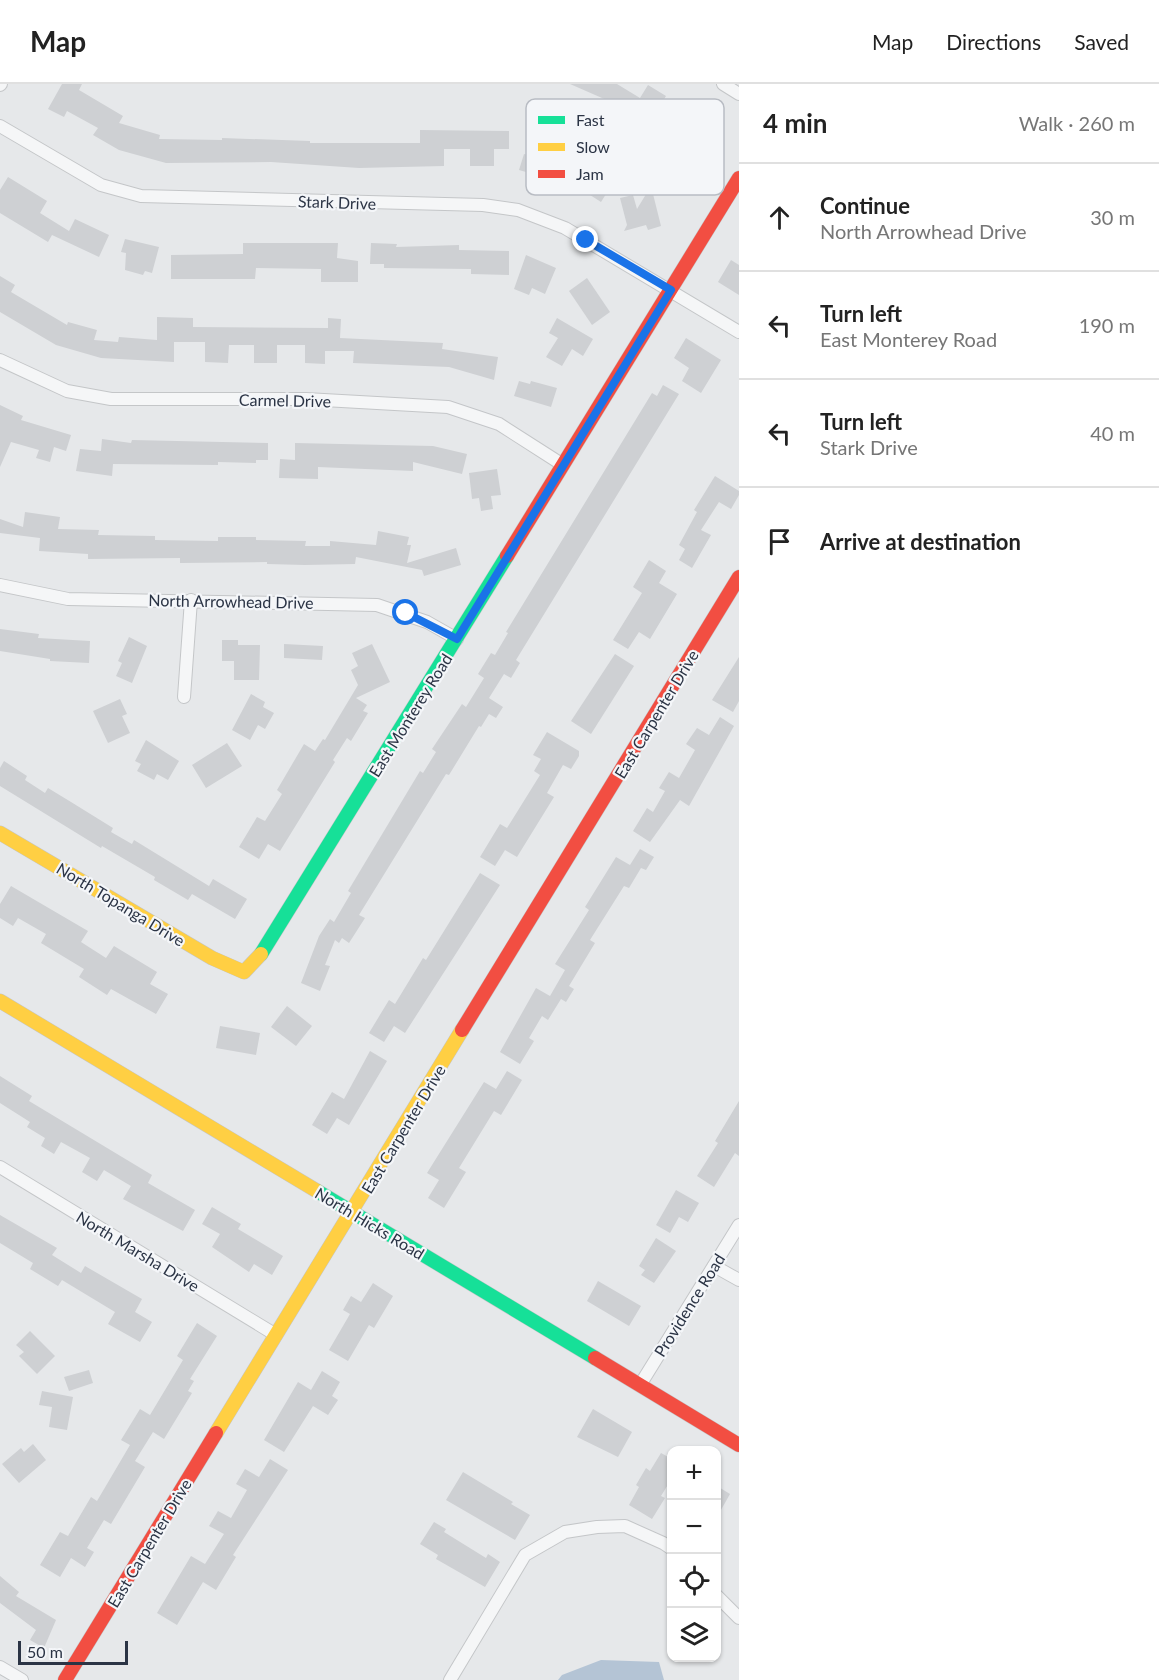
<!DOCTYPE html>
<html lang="en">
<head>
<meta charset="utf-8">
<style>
  body { margin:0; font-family:Lato,sans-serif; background:#f6f6f6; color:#222 }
  .controls { position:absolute; right:18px; bottom:18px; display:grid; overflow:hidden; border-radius:12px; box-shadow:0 2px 4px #0004 }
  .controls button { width:54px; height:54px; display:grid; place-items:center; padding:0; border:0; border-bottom:2px solid #e0e0e0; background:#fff; color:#222; font:30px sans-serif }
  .scale { position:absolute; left:18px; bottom:15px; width:110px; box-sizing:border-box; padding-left:6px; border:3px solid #2b3445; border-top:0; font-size:16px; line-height:21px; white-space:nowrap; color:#2b3445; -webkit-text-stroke:4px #f4f6f9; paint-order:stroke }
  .stop { position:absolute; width:18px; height:18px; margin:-14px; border:4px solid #1a73e8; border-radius:50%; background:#fff }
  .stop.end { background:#1a73e8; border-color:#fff; box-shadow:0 2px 6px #0008 }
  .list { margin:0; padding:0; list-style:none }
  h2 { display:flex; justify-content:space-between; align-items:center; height:78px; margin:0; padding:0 24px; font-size:26px }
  h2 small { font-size:20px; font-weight:400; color:#767676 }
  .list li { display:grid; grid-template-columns:39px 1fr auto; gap:18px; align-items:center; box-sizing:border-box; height:108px; padding:0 24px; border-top:2px solid #e0e0e0 }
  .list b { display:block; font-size:22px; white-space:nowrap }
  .list p { margin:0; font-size:20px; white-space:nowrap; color:#767676 }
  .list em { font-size:20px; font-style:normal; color:#767676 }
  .icon { flex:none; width:33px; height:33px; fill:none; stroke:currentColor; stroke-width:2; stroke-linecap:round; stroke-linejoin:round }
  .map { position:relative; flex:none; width:739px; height:1596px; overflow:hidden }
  header { display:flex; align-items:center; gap:36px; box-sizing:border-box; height:84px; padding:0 30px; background:#fff; border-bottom:2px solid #e0e0e0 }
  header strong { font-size:28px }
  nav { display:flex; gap:33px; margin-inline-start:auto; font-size:21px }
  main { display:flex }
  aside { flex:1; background:#fff }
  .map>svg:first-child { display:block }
</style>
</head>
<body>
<header>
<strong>Map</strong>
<nav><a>Map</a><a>Directions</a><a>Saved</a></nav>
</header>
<main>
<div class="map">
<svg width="739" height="1596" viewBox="0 0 739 1596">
  <rect width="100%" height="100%" fill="#e6e8ea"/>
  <path fill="#b4c4d5" d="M 601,1576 L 659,1578 L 664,1596 L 558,1596 L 562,1591 Z"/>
  <g fill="#ced0d3">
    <path d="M 62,0 L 82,0 L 79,6 L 123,32 L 119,39 L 160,51 L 159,55 L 222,56 L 222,54 L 310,57 L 310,59 L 420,59 L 420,46 L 509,47 L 509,65 L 494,65 L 494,82 L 470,82 L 470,65 L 444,65 L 444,82 L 359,84 L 271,78 L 166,79 L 119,66 L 93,51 L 98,44 L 67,27 L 64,33 L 48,25 Z"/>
    <path d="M 570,0 L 617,0 L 640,14 L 648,1 L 666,12 L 646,45 L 616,26 L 618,21 Z"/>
    <path d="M 538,68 L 567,76 L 588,89 L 590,85 L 613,99 L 601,118 L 559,91 L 557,97 L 519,86 L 524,70 L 536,73 Z"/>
    <path d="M 8,93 L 47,117 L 40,129 L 69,147 L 75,135 L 109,151 L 99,173 L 52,151 L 48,158 L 0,129 L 0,106 Z"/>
    <path d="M 651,102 L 661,142 L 648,146 L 646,141 L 624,147 L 627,141 L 620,114 L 633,111 L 637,125 Z"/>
    <path d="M 125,155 L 159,163 L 152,189 L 145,187 L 143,191 L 125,186 L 126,169 L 121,168 Z"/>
    <path d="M 243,159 L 338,159 L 337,174 L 358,177 L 358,198 L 321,198 L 321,185 L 256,184 L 255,195 L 171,195 L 171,171 L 243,170 Z"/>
    <path d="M 371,159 L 397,160 L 396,163 L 459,161 L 459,166 L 509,167 L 509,191 L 471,190 L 471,185 L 384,184 L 384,180 L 370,180 Z"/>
    <path d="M 526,171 L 556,184 L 545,210 L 532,204 L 529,211 L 514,205 Z"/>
    <path d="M 731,176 L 739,181 L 739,211 L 718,198 Z"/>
    <path d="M 0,192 L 15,201 L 11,208 L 67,241 L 68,238 L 97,246 L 94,256 L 118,258 L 119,253 L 157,256 L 157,233 L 193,234 L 193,243 L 328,244 L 328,234 L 341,235 L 340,254 L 443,259 L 442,265 L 498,273 L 494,296 L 449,283 L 353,279 L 354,267 L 325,267 L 325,280 L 305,279 L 305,261 L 277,261 L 277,279 L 254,279 L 254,261 L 229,261 L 228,279 L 205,278 L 205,258 L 174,258 L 174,278 L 101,274 L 56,261 L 0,228 Z"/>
    <path d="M 587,194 L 610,228 L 592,241 L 569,207 Z"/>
    <path d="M 557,234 L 593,255 L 583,272 L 572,265 L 562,282 L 546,273 L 558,254 L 549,249 Z"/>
    <path d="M 686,254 L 721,276 L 701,309 L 682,297 L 689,284 L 674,274 Z"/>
    <path d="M 519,297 L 530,300 L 531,297 L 557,304 L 551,323 L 514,312 Z"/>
    <path d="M 663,301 L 679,310 L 516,576 L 520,579 L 511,594 L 504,590 L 489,614 L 503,623 L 496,634 L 489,630 L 481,643 L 479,642 L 449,691 L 446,690 L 359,831 L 365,834 L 349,859 L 342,854 L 339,859 L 335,856 L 325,881 L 330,882 L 320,907 L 301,899 L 319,852 L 330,835 L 334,838 L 351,809 L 348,807 L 420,687 L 423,689 L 436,668 L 432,665 L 462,620 L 466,623 L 484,594 L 478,590 L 491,569 L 495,571 L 508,549 L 506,548 L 652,309 L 657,312 Z"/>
    <path d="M 0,321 L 23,332 L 21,336 L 71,351 L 66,367 L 54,363 L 50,378 L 36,374 L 39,366 L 11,358 L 0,383 Z"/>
    <path d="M 102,355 L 131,359 L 132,356 L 268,359 L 268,376 L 256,376 L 256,379 L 218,378 L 218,381 L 113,380 L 112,392 L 76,387 L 80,365 L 101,367 Z"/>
    <path d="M 295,359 L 433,362 L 467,370 L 462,390 L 413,378 L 413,387 L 318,383 L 318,395 L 279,394 L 280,375 L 295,376 Z"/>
    <path d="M 497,385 L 501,411 L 491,412 L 493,425 L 481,427 L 479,414 L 472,415 L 469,389 Z"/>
    <path d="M 715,392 L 739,407 L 739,411 L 731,425 L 719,418 L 701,446 L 711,451 L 692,484 L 679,476 L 685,465 L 679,461 L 697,428 L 694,426 Z"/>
    <path d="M 25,428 L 60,433 L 58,445 L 99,446 L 98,451 L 155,452 L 155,456 L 218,457 L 218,453 L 256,453 L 256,456 L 306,457 L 305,462 L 330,462 L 330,457 L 376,461 L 378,447 L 409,453 L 407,461 L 411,461 L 407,479 L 456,464 L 461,481 L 424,492 L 422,486 L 356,473 L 355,480 L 305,481 L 267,480 L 267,478 L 180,479 L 180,474 L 88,475 L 88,470 L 39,467 L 40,454 L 0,449 L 0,435 L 23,443 Z"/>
    <path d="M 649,476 L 666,487 L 659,499 L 677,510 L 650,555 L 639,548 L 628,565 L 613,556 L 642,509 L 633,503 Z"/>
    <path d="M 0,545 L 39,550 L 38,554 L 90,557 L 89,579 L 50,577 L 50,575 L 0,567 Z"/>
    <path d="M 129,553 L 147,562 L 132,599 L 116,592 L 122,579 L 118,577 Z"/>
    <path d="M 222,556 L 238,556 L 238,561 L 260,561 L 259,596 L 234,596 L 234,577 L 222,577 Z"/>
    <path d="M 284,560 L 323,562 L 322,576 L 284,574 Z"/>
    <path d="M 372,560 L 390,598 L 356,614 L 367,621 L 363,627 L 368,629 L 351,657 L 347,654 L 333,676 L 335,678 L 280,767 L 268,760 L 259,775 L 239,763 L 257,733 L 265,737 L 282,710 L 277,706 L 304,660 L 315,667 L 323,655 L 325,656 L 358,601 L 351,586 L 358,582 L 352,569 Z"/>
    <path d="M 615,570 L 634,582 L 591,650 L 571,637 Z"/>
    <path d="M 739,573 L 739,617 L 733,628 L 712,616 Z"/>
    <path d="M 251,610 L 265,618 L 263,623 L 274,629 L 265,645 L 258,641 L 250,656 L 232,646 Z"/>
    <path d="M 120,615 L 127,630 L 122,632 L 130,649 L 108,659 L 93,627 Z"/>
    <path d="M 720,633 L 734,642 L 689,722 L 680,716 L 650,758 L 633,747 L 647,724 L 653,728 L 665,707 L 659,704 L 669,688 L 679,694 L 695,666 L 686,660 L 697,644 L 709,651 Z"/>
    <path d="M 547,648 L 579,667 L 579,672 L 571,685 L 563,681 L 547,709 L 554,713 L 517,773 L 505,766 L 495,782 L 480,773 L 500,740 L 507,744 L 540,691 L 534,687 L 541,675 L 533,671 Z"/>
    <path d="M 146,656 L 179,677 L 168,696 L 157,690 L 154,696 L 137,687 L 141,680 L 135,677 Z"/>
    <path d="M 227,659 L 242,682 L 206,704 L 192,681 Z"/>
    <path d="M 4,677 L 27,692 L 25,696 L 45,709 L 48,704 L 71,718 L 113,744 L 111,748 L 132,760 L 134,756 L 209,802 L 213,795 L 247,815 L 235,835 L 192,810 L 188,816 L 154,796 L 155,793 L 102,762 L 101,764 L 0,702 L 0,684 Z"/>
    <path d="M 640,765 L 654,773 L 646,786 L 641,784 L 629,804 L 624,802 L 590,856 L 595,859 L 569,902 L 574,905 L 566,918 L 561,915 L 548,936 L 542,932 L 529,954 L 534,957 L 520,980 L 500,968 L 536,904 L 550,912 L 565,886 L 555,880 L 589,826 L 585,823 L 616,773 L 630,781 Z"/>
    <path d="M 480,789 L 500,801 L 405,949 L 394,942 L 384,958 L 369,949 L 389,916 L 395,920 L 423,874 L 426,876 Z"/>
    <path d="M 11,802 L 88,847 L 81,858 L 106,874 L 114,862 L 157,888 L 150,900 L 168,910 L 156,930 L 111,905 L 107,911 L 79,893 L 84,885 L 41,859 L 46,850 L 18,834 L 13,842 L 0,834 L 0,820 Z"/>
    <path d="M 287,922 L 312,942 L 296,962 L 271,943 Z"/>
    <path d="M 220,942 L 260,949 L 256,971 L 216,964 Z"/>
    <path d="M 370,967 L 387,977 L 349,1041 L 337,1034 L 327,1050 L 312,1041 L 332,1008 L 344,1015 Z"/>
    <path d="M 507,987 L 522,996 L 501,1031 L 494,1027 L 459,1084 L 466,1088 L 444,1124 L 428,1114 L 439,1096 L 427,1089 L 484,998 L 496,1005 Z"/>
    <path d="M 0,992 L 32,1012 L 29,1017 L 152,1091 L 148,1099 L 195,1126 L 183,1147 L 123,1115 L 131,1102 L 104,1086 L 97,1097 L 82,1088 L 90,1074 L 61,1058 L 54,1070 L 41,1062 L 45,1054 L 27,1043 L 30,1038 L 0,1019 Z"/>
    <path d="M 739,1017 L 739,1072 L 735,1069 L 714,1103 L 697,1092 L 718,1059 L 715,1057 Z"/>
    <path d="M 676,1106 L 699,1119 L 688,1138 L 679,1133 L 670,1149 L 656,1141 Z"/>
    <path d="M 212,1123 L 241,1140 L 238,1145 L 283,1172 L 272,1191 L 254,1180 L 249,1188 L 212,1163 L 220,1150 L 202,1140 Z"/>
    <path d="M 0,1131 L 57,1164 L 52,1171 L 81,1189 L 85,1182 L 142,1215 L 135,1228 L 152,1238 L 140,1258 L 108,1240 L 115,1228 L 62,1196 L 58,1202 L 30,1185 L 33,1179 L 0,1159 Z"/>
    <path d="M 656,1154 L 676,1167 L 654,1199 L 641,1191 L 645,1186 L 639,1182 Z"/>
    <path d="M 598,1197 L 641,1222 L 629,1242 L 587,1217 Z"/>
    <path d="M 373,1199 L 393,1212 L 374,1244 L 369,1241 L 348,1277 L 329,1266 L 350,1230 L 343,1226 L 351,1212 L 361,1218 Z"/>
    <path d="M 197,1239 L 217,1252 L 190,1295 L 194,1297 L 188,1307 L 192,1309 L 164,1355 L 153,1348 L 135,1377 L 145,1383 L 111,1440 L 104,1436 L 87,1464 L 94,1468 L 85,1483 L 71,1474 L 60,1493 L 40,1481 L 60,1448 L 68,1452 L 91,1413 L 97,1417 L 130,1361 L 121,1356 L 140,1325 L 150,1331 L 183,1276 L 177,1272 Z"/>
    <path d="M 30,1247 L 55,1272 L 37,1290 L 19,1272 L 24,1268 L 16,1261 Z"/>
    <path d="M 89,1286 L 93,1299 L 69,1307 L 64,1293 Z"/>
    <path d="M 322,1287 L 340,1298 L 332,1312 L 338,1316 L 328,1331 L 313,1322 L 284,1368 L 264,1356 L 298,1298 L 311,1306 Z"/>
    <path d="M 42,1307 L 73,1313 L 67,1346 L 49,1343 L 52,1323 L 39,1321 Z"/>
    <path d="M 593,1325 L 632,1348 L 618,1373 L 577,1353 Z"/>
    <path d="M 33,1360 L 46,1376 L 19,1399 L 2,1380 L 21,1364 L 24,1368 Z"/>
    <path d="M 661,1369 L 672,1375 L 672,1394 L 661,1412 L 665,1414 L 652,1435 L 629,1421 L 639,1403 L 636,1401 L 646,1384 L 650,1387 Z"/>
    <path d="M 270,1375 L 288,1386 L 233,1471 L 236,1473 L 216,1506 L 203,1498 L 177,1541 L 157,1529 L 191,1472 L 205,1480 L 224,1450 L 209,1442 L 218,1427 L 231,1434 L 247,1406 L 236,1400 L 245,1385 L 259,1393 Z"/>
    <path d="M 463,1388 L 513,1418 L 511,1420 L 530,1431 L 515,1456 L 446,1416 Z"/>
    <path d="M 717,1402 L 730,1410 L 717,1433 Z"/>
    <path d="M 434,1438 L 446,1445 L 444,1448 L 486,1474 L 488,1470 L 500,1478 L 485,1503 L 436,1475 L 438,1471 L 420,1460 Z"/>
    <path d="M 0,1492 L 19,1508 L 16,1512 L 56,1536 L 44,1564 L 30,1556 L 36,1546 L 0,1519 Z"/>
  </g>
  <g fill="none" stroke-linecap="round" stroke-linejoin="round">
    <defs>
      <g id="street">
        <path d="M 723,0 L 739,10"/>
        <path d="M 0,1 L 1,0"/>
        <path d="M 0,42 L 101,101 L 141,112 L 483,121 L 518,126 L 565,144 L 739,248"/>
        <path d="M 0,276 L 67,307 L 111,315 L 306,315 L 448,323 L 499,340 L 563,381"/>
        <path d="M 0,501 L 68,515 L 377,521 L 427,538 L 457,555"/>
        <path d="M 184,613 L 191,516"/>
        <path d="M 0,1083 L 276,1251"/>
        <path d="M 714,1182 L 739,1196"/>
        <path d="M 640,1301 L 739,1141"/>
        <path d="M 716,1511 L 739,1534"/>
        <path d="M 0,1583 L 22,1596"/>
        <path d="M 450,1596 L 525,1471 L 565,1448 L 597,1443 L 625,1442 L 663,1459 L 672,1465"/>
      </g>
      <g id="fast">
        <path d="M 261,870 L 507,472"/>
        <path d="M 317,1107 L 595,1274"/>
      </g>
      <g id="slow">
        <path d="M 0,749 L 212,874 L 244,888 L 261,870"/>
        <path d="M 0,917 L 317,1107"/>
        <path d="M 216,1349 L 462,946"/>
      </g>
      <g id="jam">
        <path d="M 507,472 L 739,94"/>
        <path d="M 462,946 L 739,493"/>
        <path d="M 595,1274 L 739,1361"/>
        <path d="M 65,1596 L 216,1349"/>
      </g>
    </defs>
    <use href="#street" stroke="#c4c6c8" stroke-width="14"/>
    <use href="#fast" stroke="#c4c6c8" stroke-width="15"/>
    <use href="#slow" stroke="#c4c6c8" stroke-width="15"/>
    <use href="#jam" stroke="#c4c6c8" stroke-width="15"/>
    <use href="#street" stroke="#f5f6f7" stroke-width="12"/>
    <use href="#fast" stroke="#16e098" stroke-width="14"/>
    <use href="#slow" stroke="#ffcf43" stroke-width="14"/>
    <use href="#jam" stroke="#f24e42" stroke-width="14"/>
  </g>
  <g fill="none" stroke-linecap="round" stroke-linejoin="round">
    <path stroke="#1a73e8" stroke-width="8" d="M 406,529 L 457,555 L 671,206 L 586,156"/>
  </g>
  <g text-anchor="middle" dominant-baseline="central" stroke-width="4.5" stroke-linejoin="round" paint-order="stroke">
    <g font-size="16" fill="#2b3445" stroke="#f4f6f9">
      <text transform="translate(337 118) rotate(2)">Stark Drive</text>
      <text transform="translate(285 316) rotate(1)">Carmel Drive</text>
      <text transform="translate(231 517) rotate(1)">North Arrowhead Drive</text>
      <text transform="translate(656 630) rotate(-59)">East Carpenter Drive</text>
      <text transform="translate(410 631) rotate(-58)">East Monterey Road</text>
      <text transform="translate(121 820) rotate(31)">North Topanga Drive</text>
      <text transform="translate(403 1045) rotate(-59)">East Carpenter Drive</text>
      <text transform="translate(370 1139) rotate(31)">North Hicks Road</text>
      <text transform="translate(138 1167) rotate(31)">North Marsha Drive</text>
      <text transform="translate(689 1221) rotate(-58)">Providence Road</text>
      <text transform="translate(149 1459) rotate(-59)">East Carpenter Drive</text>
    </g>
  </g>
  <rect x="526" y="15" width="198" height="96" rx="9" fill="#f4f6f9" stroke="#b8bcc3" stroke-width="1.5"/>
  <rect x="538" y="32" width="27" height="8" fill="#16e098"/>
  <rect x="538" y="59" width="27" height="8" fill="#ffcf43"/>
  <rect x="538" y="86" width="27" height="8" fill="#f24e42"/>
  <g font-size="16" fill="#2b3445">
    <text x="576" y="42">Fast</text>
    <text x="576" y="69">Slow</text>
    <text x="576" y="96">Jam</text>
  </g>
</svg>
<div class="controls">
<button>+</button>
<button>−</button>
<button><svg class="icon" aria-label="locate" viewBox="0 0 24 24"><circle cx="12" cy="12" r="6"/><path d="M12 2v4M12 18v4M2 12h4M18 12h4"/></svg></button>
<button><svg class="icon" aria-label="layers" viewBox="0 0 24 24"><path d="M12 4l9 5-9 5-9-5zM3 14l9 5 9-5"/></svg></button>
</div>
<div class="scale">50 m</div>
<div class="stop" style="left:406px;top:529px"></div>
<div class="stop end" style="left:586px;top:156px"></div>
</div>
<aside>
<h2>4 min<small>Walk · 260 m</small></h2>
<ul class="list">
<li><svg class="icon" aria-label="ahead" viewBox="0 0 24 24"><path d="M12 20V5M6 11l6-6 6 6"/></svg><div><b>Continue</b><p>North Arrowhead Drive</p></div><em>30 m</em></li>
<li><svg class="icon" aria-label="left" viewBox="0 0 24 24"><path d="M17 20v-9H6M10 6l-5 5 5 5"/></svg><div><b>Turn left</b><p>East Monterey Road</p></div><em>190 m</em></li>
<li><svg class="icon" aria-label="left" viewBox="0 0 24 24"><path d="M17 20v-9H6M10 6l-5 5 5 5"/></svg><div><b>Turn left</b><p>Stark Drive</p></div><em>40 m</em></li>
<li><svg class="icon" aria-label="arrive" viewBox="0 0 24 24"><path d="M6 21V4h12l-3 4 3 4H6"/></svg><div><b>Arrive at destination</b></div></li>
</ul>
</aside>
</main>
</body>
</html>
